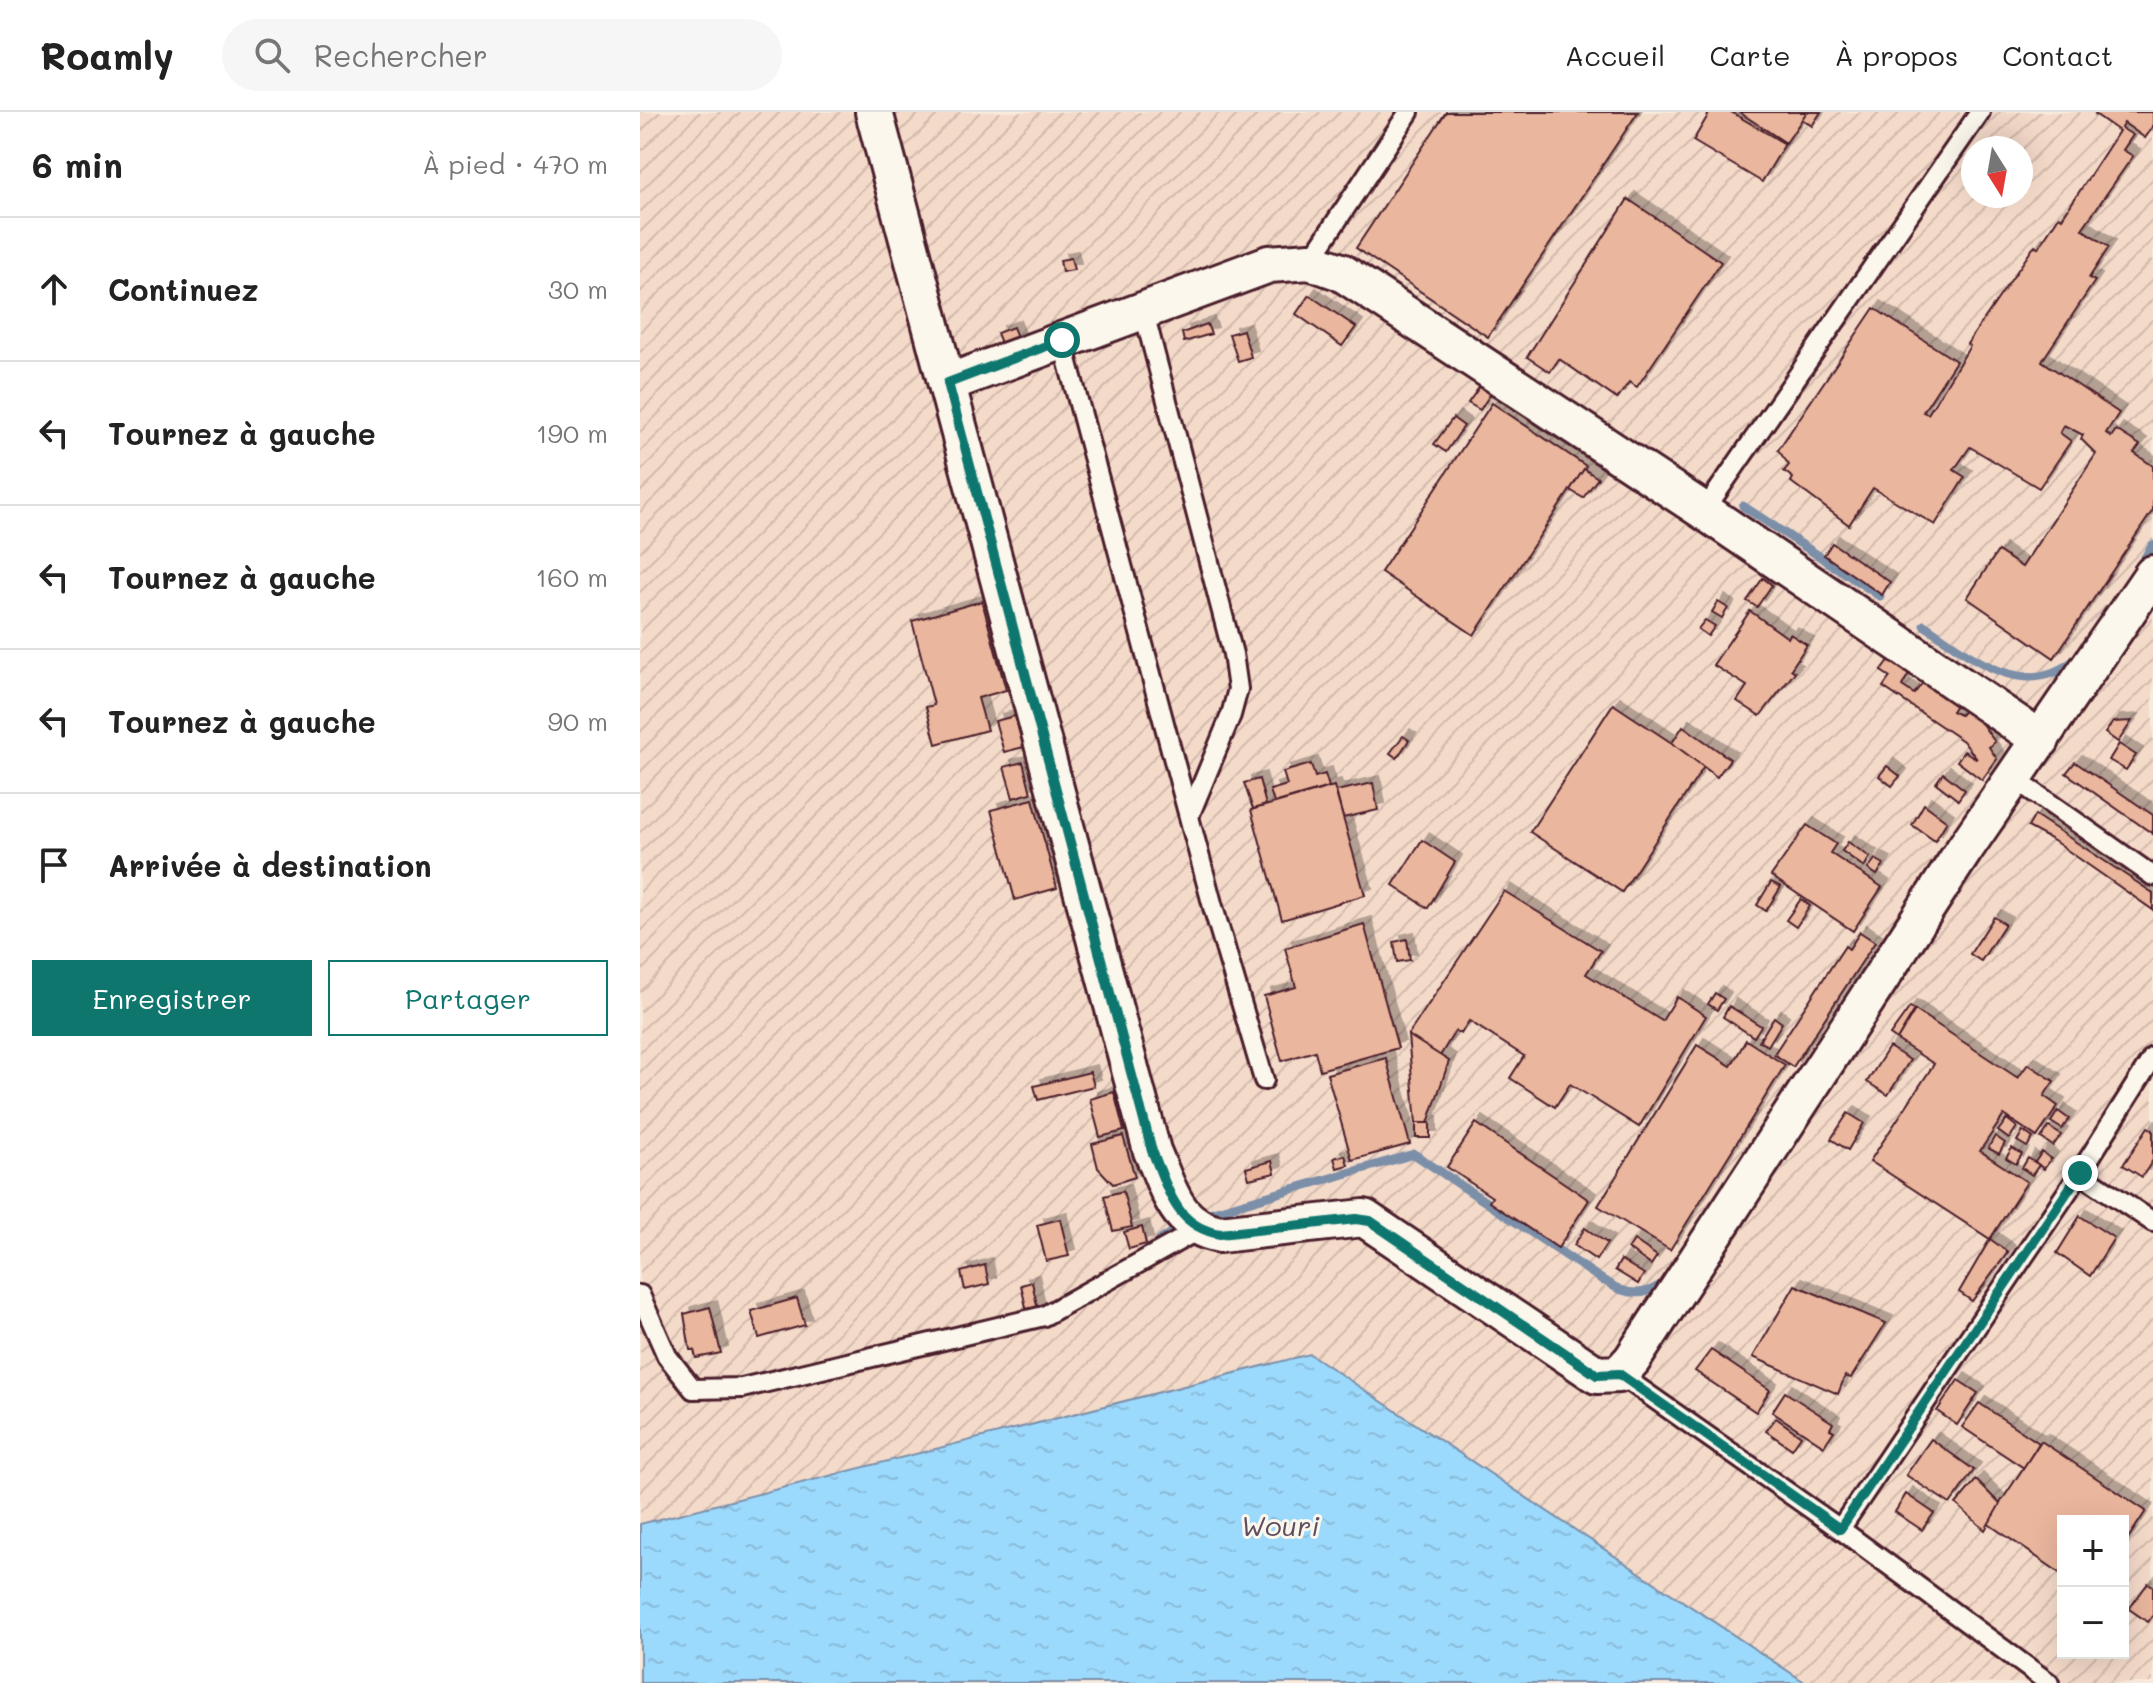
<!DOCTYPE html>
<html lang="fr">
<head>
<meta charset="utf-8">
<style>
  body { margin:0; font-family:Mali,sans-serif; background:#f6f6f6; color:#222 }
  .controls { position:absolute; right:24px; bottom:24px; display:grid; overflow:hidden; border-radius:0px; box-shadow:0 8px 32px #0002 }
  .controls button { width:72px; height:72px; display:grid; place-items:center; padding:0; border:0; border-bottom:2px solid #e0e0e0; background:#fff; color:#222; font:40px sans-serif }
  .compass { position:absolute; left:1321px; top:24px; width:72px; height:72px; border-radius:50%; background:#fff; box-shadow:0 8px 32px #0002; rotate:169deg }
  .stop { position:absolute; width:24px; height:24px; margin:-18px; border:6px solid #0f766e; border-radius:50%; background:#fff }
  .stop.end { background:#0f766e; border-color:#fff; box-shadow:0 2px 8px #0008 }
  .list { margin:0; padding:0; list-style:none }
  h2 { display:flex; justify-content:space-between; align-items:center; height:104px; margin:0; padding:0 32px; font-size:34px }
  h2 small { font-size:26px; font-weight:400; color:#767676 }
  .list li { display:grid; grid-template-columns:52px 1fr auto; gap:24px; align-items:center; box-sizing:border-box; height:144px; padding:0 32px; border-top:2px solid #e0e0e0 }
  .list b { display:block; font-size:30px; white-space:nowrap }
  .list em { font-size:26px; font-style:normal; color:#767676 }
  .actions { display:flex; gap:16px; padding:24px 32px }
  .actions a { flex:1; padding:18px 0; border:2px solid #0f766e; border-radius:0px; text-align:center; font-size:28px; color:#0f766e }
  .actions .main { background:#0f766e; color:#fff }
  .icon { flex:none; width:44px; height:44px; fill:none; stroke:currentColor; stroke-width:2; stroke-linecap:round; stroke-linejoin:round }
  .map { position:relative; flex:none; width:1513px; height:1571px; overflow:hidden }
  header { display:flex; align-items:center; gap:48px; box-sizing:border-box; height:112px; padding:0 40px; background:#fff; border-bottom:2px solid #e0e0e0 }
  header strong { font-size:38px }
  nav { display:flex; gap:44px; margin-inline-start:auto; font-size:28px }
  .search { width:560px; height:72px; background:#f6f6f6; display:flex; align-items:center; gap:20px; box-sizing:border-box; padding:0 28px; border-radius:44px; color:#767676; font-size:30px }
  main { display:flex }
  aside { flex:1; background:#fff }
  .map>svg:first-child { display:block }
</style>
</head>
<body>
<header>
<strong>Roamly</strong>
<div class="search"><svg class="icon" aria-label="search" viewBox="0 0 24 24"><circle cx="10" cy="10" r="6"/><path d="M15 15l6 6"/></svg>Rechercher</div>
<nav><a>Accueil</a><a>Carte</a><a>À propos</a><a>Contact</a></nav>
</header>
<main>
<aside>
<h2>6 min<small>À pied · 470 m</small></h2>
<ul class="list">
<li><svg class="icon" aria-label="ahead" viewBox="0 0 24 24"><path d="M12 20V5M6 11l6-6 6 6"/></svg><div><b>Continuez</b></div><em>30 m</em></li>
<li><svg class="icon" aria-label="left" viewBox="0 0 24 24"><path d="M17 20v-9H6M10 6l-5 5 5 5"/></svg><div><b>Tournez à gauche</b></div><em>190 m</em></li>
<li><svg class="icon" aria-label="left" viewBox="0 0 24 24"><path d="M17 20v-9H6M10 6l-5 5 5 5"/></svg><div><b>Tournez à gauche</b></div><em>160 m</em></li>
<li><svg class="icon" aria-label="left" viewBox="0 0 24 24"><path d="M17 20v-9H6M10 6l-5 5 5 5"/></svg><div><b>Tournez à gauche</b></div><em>90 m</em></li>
<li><svg class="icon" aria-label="arrive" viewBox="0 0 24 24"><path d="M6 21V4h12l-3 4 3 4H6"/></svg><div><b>Arrivée à destination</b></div></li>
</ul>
<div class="actions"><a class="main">Enregistrer</a><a>Partager</a></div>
</aside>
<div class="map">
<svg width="1513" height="1571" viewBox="0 0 1513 1571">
  <defs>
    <pattern id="industrial-furrows" width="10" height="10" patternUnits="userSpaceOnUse" patternTransform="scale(2)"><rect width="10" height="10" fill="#f4dac9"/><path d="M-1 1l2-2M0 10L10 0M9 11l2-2" fill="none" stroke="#d3bbad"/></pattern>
    <pattern id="water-ripples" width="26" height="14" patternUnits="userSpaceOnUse" patternTransform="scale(2)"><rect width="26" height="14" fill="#9cdafd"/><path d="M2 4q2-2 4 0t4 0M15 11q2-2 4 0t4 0" fill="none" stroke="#88bbd9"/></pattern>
    <filter id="shadow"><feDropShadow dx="7" dy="-7" stdDeviation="0" flood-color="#0004"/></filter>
  </defs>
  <rect width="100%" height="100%" fill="#f8eadc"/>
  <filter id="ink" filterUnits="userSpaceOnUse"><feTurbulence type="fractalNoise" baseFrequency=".0125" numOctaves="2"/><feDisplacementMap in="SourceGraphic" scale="16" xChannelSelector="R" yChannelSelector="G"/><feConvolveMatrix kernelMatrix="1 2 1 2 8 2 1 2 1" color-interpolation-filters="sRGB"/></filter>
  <g filter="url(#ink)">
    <path fill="url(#industrial-furrows)" fill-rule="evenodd" d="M 0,0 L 1513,0 L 1513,1571 L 1166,1571 L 670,1242 L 0,1412 ZM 1333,36 L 1381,36 L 1381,84 L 1333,84 ZM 1423,1409 L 1483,1409 L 1483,1541 L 1423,1541 Z"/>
    <path fill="url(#water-ripples)" stroke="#7b8fa9" stroke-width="2" d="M 670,1242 L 1166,1571 L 0,1571 L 0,1412 Z"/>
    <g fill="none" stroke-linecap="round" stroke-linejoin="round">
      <g stroke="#7b8fa9" stroke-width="9">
        <path d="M 1103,394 L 1240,484"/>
        <path d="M 1499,455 L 1513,433"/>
        <path d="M 1284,513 C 1331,544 1383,592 1437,546"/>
        <path d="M 559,1104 L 774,1042 L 964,1169"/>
        <path d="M 520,1128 L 543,1114"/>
        <path d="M 967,1170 C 986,1184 1007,1185 1026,1169"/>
      </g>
    </g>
    <g fill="#eab69d" stroke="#4a1f2b" stroke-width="2" filter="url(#shadow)">
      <path d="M 806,0 L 998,0 L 848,225 L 716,136 Z"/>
      <path d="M 1070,0 L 1091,0 L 1145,32 L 1122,70 L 1053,29 Z"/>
      <path d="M 1099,0 L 1167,0 L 1146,31 Z"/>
      <path d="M 1167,0 L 1181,0 L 1172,14 L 1162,7 Z"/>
      <path d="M 1457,0 L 1513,0 L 1513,15 L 1505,26 L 1484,11 L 1481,16 L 1493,23 L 1483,38 L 1493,44 L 1442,117 L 1469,135 L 1449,166 L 1455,169 L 1402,249 L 1479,301 L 1466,321 L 1471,325 L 1476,318 L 1500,333 L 1494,341 L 1513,354 L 1513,398 L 1414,546 L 1327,486 L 1358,439 L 1382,455 L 1456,342 L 1441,327 L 1443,323 L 1424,313 L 1420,321 L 1431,329 L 1399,376 L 1330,335 L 1314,358 L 1325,365 L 1295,413 L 1233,376 L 1209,413 L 1151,370 L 1153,366 L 1144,359 L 1149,353 L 1138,338 L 1234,196 L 1316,249 L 1283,300 L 1288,302 L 1330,234 L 1327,232 L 1395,133 L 1398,136 L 1419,104 L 1422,106 L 1479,19 L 1455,2 Z"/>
      <path d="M 988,87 L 1081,150 L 997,275 L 989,270 L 977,287 L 919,247 L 910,260 L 887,245 Z"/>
      <path d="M 431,146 L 434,158 L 422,160 L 420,148 Z"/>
      <path d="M 669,183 L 716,215 L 702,234 L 656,202 Z"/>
      <path d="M 567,212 L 571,222 L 544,230 L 542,221 Z"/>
      <path d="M 373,215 L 379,230 L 363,236 L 357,221 Z"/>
      <path d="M 603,218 L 611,245 L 598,249 L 589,222 Z"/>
      <path d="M 840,274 L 851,281 L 840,298 L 828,291 Z"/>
      <path d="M 852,291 L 946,354 L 834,523 L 741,460 Z"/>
      <path d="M 813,306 L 824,314 L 806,340 L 794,332 Z"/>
      <path d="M 944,357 L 958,366 L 943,386 L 930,378 Z"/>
      <path d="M 1192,431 L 1250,470 L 1242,483 L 1184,443 Z"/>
      <path d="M 1123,466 L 1132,473 L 1117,495 L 1107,489 Z"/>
      <path d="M 342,489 L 366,578 L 338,586 L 347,618 L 296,632 L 286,595 L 294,593 L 272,509 Z"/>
      <path d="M 1078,490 L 1088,496 L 1082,506 L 1072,500 Z"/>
      <path d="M 1110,499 L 1148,526 L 1150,522 L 1167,533 L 1151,557 L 1155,560 L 1120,604 L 1097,589 L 1107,574 L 1073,553 Z"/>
      <path d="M 1065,508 L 1075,514 L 1068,524 L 1058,517 Z"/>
      <path d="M 1253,543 L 1272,556 L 1262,574 L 1274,582 L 1284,569 L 1308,582 L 1306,585 L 1316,593 L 1312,599 L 1320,603 L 1328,594 L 1345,607 L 1342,612 L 1355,630 L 1349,635 L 1357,647 L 1342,668 L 1317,649 L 1324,639 L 1337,647 L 1323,629 L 1243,575 L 1250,565 L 1241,559 Z"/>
      <path d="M 973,592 L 1065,653 L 982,780 L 890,720 Z"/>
      <path d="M 375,604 L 384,635 L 364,640 L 355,609 Z"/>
      <path d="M 1492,609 L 1478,630 L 1465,621 L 1473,610 Z"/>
      <path d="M 1043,614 L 1090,647 L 1077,665 L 1032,631 Z"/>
      <path d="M 763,624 L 769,628 L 757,646 L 750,641 Z"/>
      <path d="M 1479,632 L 1496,643 L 1486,658 L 1469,648 Z"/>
      <path d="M 383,650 L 391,681 L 373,686 L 364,655 Z"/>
      <path d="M 1435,650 L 1513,703 L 1513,722 L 1426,661 Z"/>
      <path d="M 671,652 L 675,665 L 685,662 L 689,675 L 634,691 L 630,678 L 647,673 L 643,660 Z"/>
      <path d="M 1247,654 L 1260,664 L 1252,674 L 1239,664 Z"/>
      <path d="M 1303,661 L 1325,678 L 1318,688 L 1296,671 Z"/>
      <path d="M 619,667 L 626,693 L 613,697 L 604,671 Z"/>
      <path d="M 733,671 L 738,698 L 703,706 L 696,679 Z"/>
      <path d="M 694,674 L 725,783 L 642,808 L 611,698 Z"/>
      <path d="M 393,687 L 417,776 L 375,788 L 351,698 Z"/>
      <path d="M 1284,692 L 1307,709 L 1295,729 L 1272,713 Z"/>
      <path d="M 1395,703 L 1513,781 L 1513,798 L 1414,729 L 1388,715 Z"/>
      <path d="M 1167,713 L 1196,732 L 1190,741 L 1242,775 L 1213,819 L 1131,764 Z"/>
      <path d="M 782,728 L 815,750 L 788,796 L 753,773 Z"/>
      <path d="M 1208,730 L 1230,745 L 1224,755 L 1202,739 Z"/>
      <path d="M 1235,747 L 1244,752 L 1237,763 L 1228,757 Z"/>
      <path d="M 1131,770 L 1141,775 L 1126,799 L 1117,793 Z"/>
      <path d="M 864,779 L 961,839 L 946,862 L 1022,909 L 1037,885 L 1066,904 L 999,1015 L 930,972 L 915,995 L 870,966 L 884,944 L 829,909 L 821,922 L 815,919 L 800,944 L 768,923 Z"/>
      <path d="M 1161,787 L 1170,794 L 1156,815 L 1146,808 Z"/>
      <path d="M 1354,805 L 1365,812 L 1341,849 L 1330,842 Z"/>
      <path d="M 724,812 L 758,936 L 680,958 L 675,939 L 642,949 L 624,884 L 656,875 L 645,836 Z"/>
      <path d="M 1220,820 L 1235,830 L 1153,955 L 1134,942 L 1205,834 L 1209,837 Z"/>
      <path d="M 767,827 L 770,848 L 757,850 L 754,830 Z"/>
      <path d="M 1075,881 L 1084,887 L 1077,898 L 1068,892 Z"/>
      <path d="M 1089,894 L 1121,914 L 1114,925 L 1083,905 Z"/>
      <path d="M 1270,895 L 1275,898 L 1257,928 L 1250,923 Z"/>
      <path d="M 1275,898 L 1378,966 L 1388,952 L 1414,969 L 1404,984 L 1418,994 L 1397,1025 L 1364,1003 L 1340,1039 L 1387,1070 L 1350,1127 L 1230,1049 L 1294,952 L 1257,928 Z"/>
      <path d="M 1134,905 L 1142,911 L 1128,934 L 1119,929 Z"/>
      <path d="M 768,923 L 809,949 L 788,1011 L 776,1011 Z"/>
      <path d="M 1106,928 L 1145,953 L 1030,1138 L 958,1094 L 1057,933 L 1091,954 Z"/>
      <path d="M 1249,935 L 1270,948 L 1248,983 L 1227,970 Z"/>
      <path d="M 746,946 L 770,1032 L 712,1048 L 687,962 Z"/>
      <path d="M 450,960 L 454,974 L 398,988 L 394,974 Z"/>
      <path d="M 474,980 L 484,1019 L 460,1025 L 450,987 Z"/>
      <path d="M 1418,999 L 1429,1007 L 1422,1017 L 1411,1010 Z"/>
      <path d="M 1208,1001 L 1224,1011 L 1208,1038 L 1191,1027 Z"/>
      <path d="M 1367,1007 L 1377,1015 L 1369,1027 L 1358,1019 Z"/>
      <rect x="776" y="1011" width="14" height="15"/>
      <path d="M 836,1011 L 949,1088 L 918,1136 L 849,1090 L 852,1085 L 807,1055 Z"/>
      <path d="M 1409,1015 L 1421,1023 L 1413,1034 L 1401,1026 Z"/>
      <path d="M 1508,1015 L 1513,1018 L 1513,1048 L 1502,1065 L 1483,1053 Z"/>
      <path d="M 1383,1019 L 1393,1026 L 1387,1035 L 1377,1029 Z"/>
      <path d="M 483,1024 L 495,1065 L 473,1072 L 458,1056 L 452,1032 Z"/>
      <path d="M 1355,1024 L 1365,1031 L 1359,1042 L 1348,1036 Z"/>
      <path d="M 1372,1036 L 1382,1042 L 1376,1052 L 1366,1046 Z"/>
      <path d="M 1402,1040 L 1411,1047 L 1404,1057 L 1395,1050 Z"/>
      <path d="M 705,1043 L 708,1053 L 697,1056 L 694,1046 Z"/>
      <path d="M 1388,1046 L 1399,1053 L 1392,1063 L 1382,1056 Z"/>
      <path d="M 632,1049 L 635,1061 L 609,1067 L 606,1056 Z"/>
      <path d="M 483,1079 L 492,1115 L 473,1119 L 464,1084 Z"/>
      <path d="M 1440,1104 L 1474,1126 L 1450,1164 L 1417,1141 Z"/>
      <path d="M 420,1107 L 429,1144 L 406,1149 L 397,1113 Z"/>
      <path d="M 502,1115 L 506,1132 L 489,1137 L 484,1120 Z"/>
      <path d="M 945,1116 L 967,1131 L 956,1148 L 934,1133 Z"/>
      <path d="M 1350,1127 L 1368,1140 L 1332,1189 L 1319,1180 Z"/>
      <path d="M 994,1128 L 1017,1144 L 1011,1153 L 988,1137 Z"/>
      <path d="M 981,1148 L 1004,1162 L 998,1172 L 975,1158 Z"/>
      <path d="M 345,1153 L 349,1172 L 325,1178 L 321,1160 Z"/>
      <path d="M 392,1170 L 398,1198 L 387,1200 L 381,1173 Z"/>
      <path d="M 1155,1173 L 1246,1211 L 1211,1266 L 1205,1264 L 1198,1282 L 1113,1245 Z"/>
      <path d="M 157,1186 L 165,1213 L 119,1226 L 111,1199 Z"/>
      <path d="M 70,1195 L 81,1241 L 56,1246 L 54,1238 L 50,1238 L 44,1202 Z"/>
      <path d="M 1071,1238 L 1130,1278 L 1116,1300 L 1055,1259 Z"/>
      <path d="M 1318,1268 L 1338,1281 L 1317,1313 L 1297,1299 Z"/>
      <path d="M 1145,1280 L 1193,1311 L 1190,1317 L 1194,1319 L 1184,1334 L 1132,1300 Z"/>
      <path d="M 1339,1291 L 1399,1331 L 1384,1356 L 1322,1315 Z"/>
      <path d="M 1136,1306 L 1161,1324 L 1152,1337 L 1126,1319 Z"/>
      <path d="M 1291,1327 L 1334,1358 L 1310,1392 L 1266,1363 Z"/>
      <path d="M 1401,1329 L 1506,1399 L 1483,1434 L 1483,1409 L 1423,1409 L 1423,1463 L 1347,1411 Z"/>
      <path d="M 1336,1368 L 1360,1392 L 1345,1418 L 1316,1392 Z"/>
      <path d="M 1266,1382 L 1294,1401 L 1282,1418 L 1255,1400 Z"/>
      <path d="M 1508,1471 L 1513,1474 L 1513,1503 L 1508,1510 L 1489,1497 Z"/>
    </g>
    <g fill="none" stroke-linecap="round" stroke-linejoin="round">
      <defs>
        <g id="service">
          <path d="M 670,149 L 769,0"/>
          <path d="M 503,197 L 593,542 L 598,577 L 591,603 L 550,702"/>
          <path d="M 422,228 L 573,795 L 624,968"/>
          <path d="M 1064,399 L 1340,0"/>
          <path d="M 1375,667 L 1513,764"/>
          <path d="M 1440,1061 L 1513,1110"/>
          <path d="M 0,1183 L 27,1244 L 53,1277 L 102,1276 L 404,1204 L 558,1118"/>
          <path d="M 979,1262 L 1200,1417 L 1409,1571"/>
          <path d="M 1200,1417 L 1440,1061 L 1513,945"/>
        </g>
        <g id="minor">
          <path d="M 234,0 L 512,1039 C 529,1077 535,1114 580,1122 L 724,1106 L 957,1263 L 979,1262 L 992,1248 L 1324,738 L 1513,462"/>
          <path d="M 308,271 L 629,152 L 670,149 L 701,160 L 1064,399 L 1401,628"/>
        </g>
      </defs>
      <use href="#service" stroke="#4a1f2b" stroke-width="24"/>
      <use href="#minor" stroke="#4a1f2b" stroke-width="42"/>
      <use href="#service" stroke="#fbf7ec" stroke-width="18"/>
      <use href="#minor" stroke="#fbf7ec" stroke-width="36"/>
    </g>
  </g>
  <g fill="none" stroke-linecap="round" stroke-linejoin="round" filter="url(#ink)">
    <path stroke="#0f766e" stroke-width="10" d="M 422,228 L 308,271 L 512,1039 C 529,1077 534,1114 580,1122 L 716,1107 L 730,1109 L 957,1263 L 979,1262 L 1200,1417 L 1440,1061"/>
  </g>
  <g text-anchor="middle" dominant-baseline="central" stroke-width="6" stroke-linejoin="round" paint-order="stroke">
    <g font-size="28" font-style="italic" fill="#5e4e60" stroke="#fbf7ec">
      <text x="640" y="1413">Wouri</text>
    </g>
  </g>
</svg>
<div class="controls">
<button>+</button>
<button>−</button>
</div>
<svg class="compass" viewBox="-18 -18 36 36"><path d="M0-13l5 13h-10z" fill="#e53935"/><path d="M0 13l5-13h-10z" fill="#767676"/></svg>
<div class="stop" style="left:422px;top:228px"></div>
<div class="stop end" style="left:1440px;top:1061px"></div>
</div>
</main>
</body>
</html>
